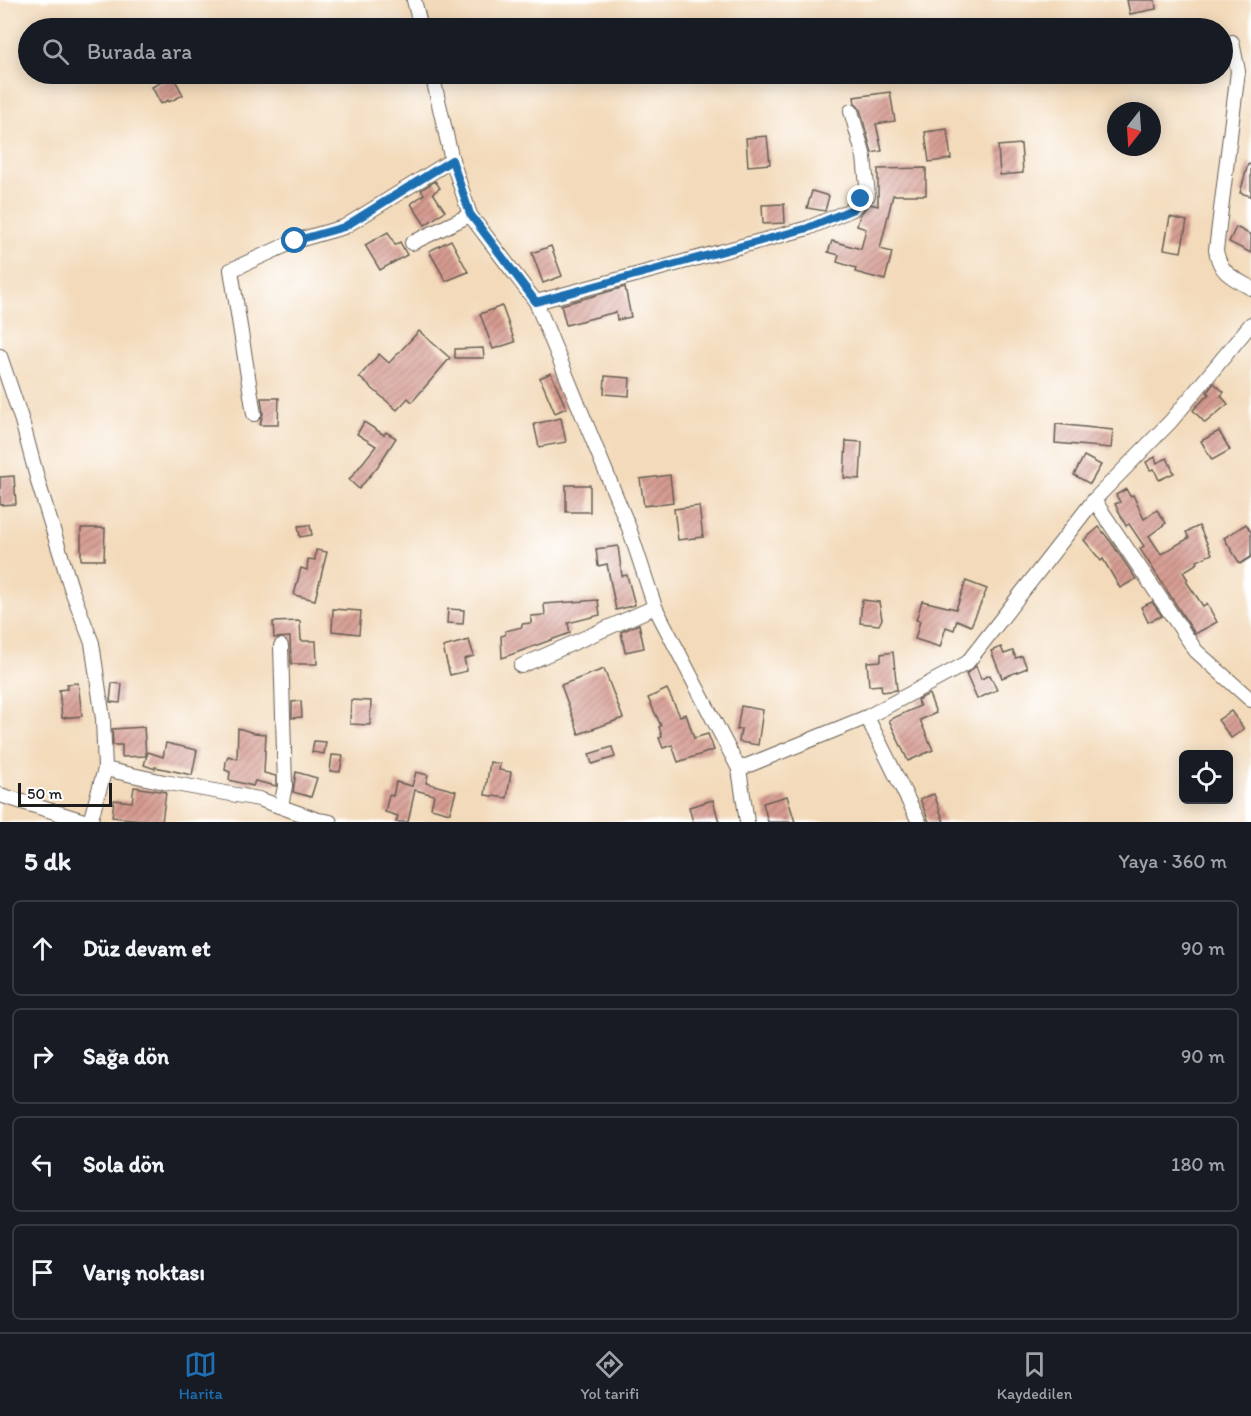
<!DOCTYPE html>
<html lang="tr">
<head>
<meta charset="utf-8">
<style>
  body { margin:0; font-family:Itim,sans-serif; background:#20242c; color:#f1f3f6 }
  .controls { position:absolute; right:18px; bottom:18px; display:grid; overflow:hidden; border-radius:9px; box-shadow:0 3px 15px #0003 }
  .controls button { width:54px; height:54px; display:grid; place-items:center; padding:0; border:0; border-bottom:2px solid #363941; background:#171b24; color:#f1f3f6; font:30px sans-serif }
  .compass { position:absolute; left:1107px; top:102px; width:54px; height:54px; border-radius:50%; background:#171b24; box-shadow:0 3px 15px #0003; rotate:197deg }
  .scale { position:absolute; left:18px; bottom:15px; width:94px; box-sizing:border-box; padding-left:6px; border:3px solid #1c1c1c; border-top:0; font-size:16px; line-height:21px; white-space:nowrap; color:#1c1c1c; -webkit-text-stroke:4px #fff; paint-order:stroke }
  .stop { position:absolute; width:18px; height:18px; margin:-14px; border:4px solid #1f6fb2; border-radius:50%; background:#fff }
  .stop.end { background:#1f6fb2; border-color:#fff; box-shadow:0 2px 6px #0008 }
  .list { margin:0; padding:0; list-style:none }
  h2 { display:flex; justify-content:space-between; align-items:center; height:78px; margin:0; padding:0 24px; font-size:26px }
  h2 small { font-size:20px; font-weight:400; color:#9ea1a6 }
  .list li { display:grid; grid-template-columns:39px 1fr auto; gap:18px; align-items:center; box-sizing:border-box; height:96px; margin:0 12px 12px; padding:0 12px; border:2px solid #363941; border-radius:9px }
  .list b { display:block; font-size:22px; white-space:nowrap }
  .list em { font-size:20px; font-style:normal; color:#9ea1a6 }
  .icon { flex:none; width:33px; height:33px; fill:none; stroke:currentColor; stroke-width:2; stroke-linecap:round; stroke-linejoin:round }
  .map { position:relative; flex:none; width:1251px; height:822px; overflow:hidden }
  .search { position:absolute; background:#171b24; box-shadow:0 3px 15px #0003; left:18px; right:18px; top:18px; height:66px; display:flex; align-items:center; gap:15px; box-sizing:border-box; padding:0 21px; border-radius:33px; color:#9ea1a6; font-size:22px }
  .sheet { height:510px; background:#171b24 }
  nav { display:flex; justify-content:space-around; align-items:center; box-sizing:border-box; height:84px; border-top:2px solid #363941; background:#171b24; font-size:16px; color:#9ea1a6 }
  nav a { display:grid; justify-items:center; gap:3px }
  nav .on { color:#1f6fb2 }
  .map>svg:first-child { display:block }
</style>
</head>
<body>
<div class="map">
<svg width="1251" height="822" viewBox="0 0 1251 822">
  <defs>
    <pattern id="building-hatch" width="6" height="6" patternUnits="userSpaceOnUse" patternTransform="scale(1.5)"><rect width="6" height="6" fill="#d69b91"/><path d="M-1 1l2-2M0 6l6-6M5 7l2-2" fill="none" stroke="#ad7e76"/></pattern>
  </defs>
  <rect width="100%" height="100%" fill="#fff"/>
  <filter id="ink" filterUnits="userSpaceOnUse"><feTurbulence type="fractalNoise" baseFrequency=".0167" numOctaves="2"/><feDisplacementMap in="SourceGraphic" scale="12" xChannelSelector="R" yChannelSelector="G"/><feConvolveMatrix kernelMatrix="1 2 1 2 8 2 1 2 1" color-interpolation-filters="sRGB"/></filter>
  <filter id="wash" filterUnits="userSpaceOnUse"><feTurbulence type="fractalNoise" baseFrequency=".008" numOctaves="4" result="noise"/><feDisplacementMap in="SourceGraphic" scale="24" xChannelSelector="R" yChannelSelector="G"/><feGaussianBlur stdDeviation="1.35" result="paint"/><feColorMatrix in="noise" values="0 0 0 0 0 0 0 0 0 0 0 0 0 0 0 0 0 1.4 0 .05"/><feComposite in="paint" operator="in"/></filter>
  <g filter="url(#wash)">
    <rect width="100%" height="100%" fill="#f3daba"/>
    <g id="blocks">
      <g fill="url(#building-hatch)">
        <path d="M 1127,0 L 1155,0 L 1156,9 L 1130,14 Z"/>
        <path d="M 173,76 L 183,95 L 169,102 L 168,100 L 161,104 L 152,87 Z"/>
        <path d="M 890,92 L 895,121 L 876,124 L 882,151 L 872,153 L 860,109 L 855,103 L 854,97 Z"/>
        <path d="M 947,129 L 951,159 L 929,162 L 925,132 Z"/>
        <path d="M 767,136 L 770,164 L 748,166 L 746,138 Z"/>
        <path d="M 1021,144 L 1023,173 L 1000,175 L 998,146 Z"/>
        <path d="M 1248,164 L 1251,165 L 1251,196 L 1240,193 Z"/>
        <path d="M 926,168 L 926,195 L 893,195 L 880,249 L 892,252 L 885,280 L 855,272 L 856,268 L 837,262 L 839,255 L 828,252 L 832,241 L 861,249 L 866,229 L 857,226 L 860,215 L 867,206 L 870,204 L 878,206 L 878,169 Z"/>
        <path d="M 435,181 L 440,188 L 433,193 L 445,211 L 425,225 L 411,204 L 424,194 L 421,190 Z"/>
        <path d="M 812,191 L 829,196 L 825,211 L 807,208 Z"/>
        <path d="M 784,204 L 785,223 L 763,224 L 762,205 Z"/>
        <path d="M 1170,217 L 1187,221 L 1181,252 L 1164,249 Z"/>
        <path d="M 1236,227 L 1251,235 L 1251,253 L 1229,242 Z"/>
        <path d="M 388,232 L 395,245 L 400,242 L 407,255 L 380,270 L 365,245 Z"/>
        <path d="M 451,240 L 468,272 L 446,281 L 429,251 Z"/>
        <path d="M 551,246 L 562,276 L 543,283 L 532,253 Z"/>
        <path d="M 625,287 L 631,317 L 617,320 L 616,312 L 566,325 L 561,305 Z"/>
        <path d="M 502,306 L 515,342 L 493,349 L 480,314 Z"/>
        <path d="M 419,331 L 450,358 L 412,402 L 408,398 L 397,410 L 359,377 L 379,354 L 389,363 Z"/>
        <path d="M 483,348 L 484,358 L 455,358 L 455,349 Z"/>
        <path d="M 551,373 L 566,408 L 555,413 L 540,378 Z"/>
        <path d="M 605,376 L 630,378 L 629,396 L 604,394 Z"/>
        <path d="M 1214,383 L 1224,392 L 1221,396 L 1228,404 L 1205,423 L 1193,410 L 1209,394 L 1207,392 Z"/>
        <path d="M 261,398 L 279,398 L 278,425 L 260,425 L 263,413 Z"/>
        <path d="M 561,418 L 566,442 L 539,447 L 534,424 Z"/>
        <path d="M 364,422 L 384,435 L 386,432 L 396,438 L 378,466 L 359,489 L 349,480 L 376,446 L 357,434 Z"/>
        <path d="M 1056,424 L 1113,430 L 1111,448 L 1055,443 Z"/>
        <path d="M 1219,431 L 1230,450 L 1212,460 L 1201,441 Z"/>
        <path d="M 846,441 L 862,442 L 860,479 L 844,478 Z"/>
        <path d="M 1084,456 L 1101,465 L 1090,484 L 1074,475 Z"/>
        <path d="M 1155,457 L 1157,463 L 1167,458 L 1174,473 L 1159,480 L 1154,469 L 1150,470 L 1146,462 Z"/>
        <path d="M 670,475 L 673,502 L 644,506 L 640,479 Z"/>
        <path d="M 14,476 L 16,504 L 0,505 L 0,477 Z"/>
        <rect x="566" y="485" width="24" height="27"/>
        <path d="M 1126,489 L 1130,496 L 1133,495 L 1144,519 L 1157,510 L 1166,523 L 1149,536 L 1161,554 L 1189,538 L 1186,532 L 1199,526 L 1212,554 L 1197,561 L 1198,563 L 1183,572 L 1188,580 L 1186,581 L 1203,606 L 1207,604 L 1217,622 L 1195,634 L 1140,549 L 1144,546 L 1129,524 L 1126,526 L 1115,504 L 1120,502 L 1116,495 Z"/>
        <path d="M 699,506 L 703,537 L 678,540 L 674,509 Z"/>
        <path d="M 1246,524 L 1251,532 L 1251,557 L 1240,564 L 1224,538 Z"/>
        <path d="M 310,525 L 312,535 L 300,537 L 298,526 Z"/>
        <path d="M 1099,527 L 1111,542 L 1136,579 L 1120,588 L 1103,559 L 1101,561 L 1084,540 Z"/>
        <path d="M 81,528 L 105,528 L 104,560 L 81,560 Z"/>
        <path d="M 618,546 L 622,576 L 627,575 L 635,605 L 616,610 L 607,564 L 598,566 L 596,549 Z"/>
        <path d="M 316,550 L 327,552 L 315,600 L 294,595 L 301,568 L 307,570 L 308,559 L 315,560 Z"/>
        <path d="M 966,581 L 987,589 L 971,626 L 957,620 L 954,630 L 946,627 L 940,647 L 915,639 L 920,621 L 916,620 L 922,601 L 956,609 Z"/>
        <path d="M 598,600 L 600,615 L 568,623 L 570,633 L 502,658 L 501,636 L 505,635 L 505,631 L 522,627 L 522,624 L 531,623 L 531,616 L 545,615 L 544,604 Z"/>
        <path d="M 862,600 L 879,602 L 882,619 L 879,625 L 860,623 Z"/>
        <path d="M 1152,602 L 1162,616 L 1148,622 L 1141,607 Z"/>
        <path d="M 333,609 L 361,611 L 359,634 L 332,631 Z"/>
        <path d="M 448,609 L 464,610 L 463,624 L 447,623 Z"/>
        <path d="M 300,621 L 301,641 L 316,641 L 317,664 L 291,664 L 290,637 L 274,638 L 273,622 Z"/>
        <path d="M 639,624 L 644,648 L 625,652 L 621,632 Z"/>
        <path d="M 469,640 L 474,656 L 464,659 L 467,671 L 450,675 L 443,647 Z"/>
        <path d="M 1001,647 L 1004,654 L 1013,651 L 1016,658 L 1022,656 L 1027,668 L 1002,678 L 991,651 Z"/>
        <path d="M 893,652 L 897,690 L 882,692 L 881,685 L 869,686 L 867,662 L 881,661 L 881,654 Z"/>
        <path d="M 976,666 L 981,679 L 990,675 L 997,690 L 977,699 L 966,674 Z"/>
        <path d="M 604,669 L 623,718 L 579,734 L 561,685 Z"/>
        <path d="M 78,683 L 82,716 L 62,718 L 59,690 L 67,689 L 67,684 Z"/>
        <path d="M 112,683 L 122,684 L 120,703 L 110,702 Z"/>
        <path d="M 667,689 L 680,716 L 686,714 L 694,738 L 708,734 L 714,750 L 678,762 L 672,745 L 663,748 L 659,738 L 662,737 L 659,727 L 661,726 L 648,698 Z"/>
        <path d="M 929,694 L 936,713 L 920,720 L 933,750 L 908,761 L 889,720 L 920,706 L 917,700 Z"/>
        <path d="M 351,700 L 371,701 L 370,725 L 350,724 Z"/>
        <path d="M 301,701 L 302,717 L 292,718 L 292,702 Z"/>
        <path d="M 741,706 L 763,710 L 758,745 L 739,742 L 741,729 L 737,730 Z"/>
        <path d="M 1231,711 L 1244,729 L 1231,738 L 1218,720 Z"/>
        <path d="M 144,727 L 146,756 L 122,757 L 122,745 L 113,745 L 112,729 Z"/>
        <path d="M 238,728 L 254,733 L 266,734 L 264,773 L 276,776 L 276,786 L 255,781 L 253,786 L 229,780 L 230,772 L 225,770 L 226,762 L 228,756 L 237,759 Z"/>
        <path d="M 314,741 L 326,742 L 324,754 L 312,752 Z"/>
        <path d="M 166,743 L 197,750 L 192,775 L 155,767 L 155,769 L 144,765 L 148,752 L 163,757 Z"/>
        <path d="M 612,747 L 615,757 L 592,764 L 589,754 Z"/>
        <path d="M 332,755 L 343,756 L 340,772 L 330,771 Z"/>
        <path d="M 490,762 L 500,764 L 499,770 L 511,772 L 507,798 L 485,795 Z"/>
        <path d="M 296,772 L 317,778 L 311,797 L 293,792 Z"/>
        <path d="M 416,772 L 428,775 L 426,783 L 456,791 L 450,813 L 431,808 L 434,795 L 415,790 L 408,822 L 396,822 L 398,816 L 385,812 L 389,795 L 393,796 L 396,782 L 412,786 Z"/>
        <path d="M 134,787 L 166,792 L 162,822 L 112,817 L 114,800 L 132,802 Z"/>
        <path d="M 934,794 L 944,822 L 929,822 L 920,799 Z"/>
        <path d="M 787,796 L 795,822 L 768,822 L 763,803 Z"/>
        <path d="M 713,800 L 719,822 L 693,822 L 689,807 Z"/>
      </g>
    </g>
  </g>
  <g filter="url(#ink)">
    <use href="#blocks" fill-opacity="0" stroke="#675e53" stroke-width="1.5"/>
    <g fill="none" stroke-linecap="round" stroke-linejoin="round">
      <defs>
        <g id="street">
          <path d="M 414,0 L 421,28"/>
          <path d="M 1232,42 L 1238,71 L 1216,250 C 1220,274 1232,277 1251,288"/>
          <path d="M 432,74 L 452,160 L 470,215 L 536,302 L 629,528 L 655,607 L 739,769 L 747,822"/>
          <path d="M 412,243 L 470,215"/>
          <path d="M 536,302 L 808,228 L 853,209 L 861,199 L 868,195 L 864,157 L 851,111"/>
          <path d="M 0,356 L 22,421 L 39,485 L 72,591 L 92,643 L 103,719 L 105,769 L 90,822"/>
          <path d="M 254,414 L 231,270 L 295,241 L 344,227 L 452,160"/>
          <path d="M 1094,500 L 1196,651 L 1251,700"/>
          <path d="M 281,646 L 285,786 L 281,806"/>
          <path d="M 521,666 L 655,607"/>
          <path d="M 867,717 L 919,822"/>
          <path d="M 105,769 L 164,782 L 259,799 L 318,820 L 330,822"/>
          <path d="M 739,769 L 867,717 L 967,663 L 1094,500 L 1171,421 L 1251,324"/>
          <path d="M 0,795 L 87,822"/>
        </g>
      </defs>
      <use href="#street" stroke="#675e53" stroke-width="16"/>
      <use href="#street" stroke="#fff" stroke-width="14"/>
    </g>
  </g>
  <g fill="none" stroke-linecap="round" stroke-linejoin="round" filter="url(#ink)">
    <path stroke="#1f6fb2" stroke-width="8" d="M 295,241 L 344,227 L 452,160 L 470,214 L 536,302 L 808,228 L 853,209 L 861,199"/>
  </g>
</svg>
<div class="controls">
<button><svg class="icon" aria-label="locate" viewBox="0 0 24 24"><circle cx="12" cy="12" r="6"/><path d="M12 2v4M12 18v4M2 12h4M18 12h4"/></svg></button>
</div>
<svg class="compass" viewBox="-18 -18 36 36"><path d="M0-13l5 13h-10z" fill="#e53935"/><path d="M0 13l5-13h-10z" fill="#9ea1a6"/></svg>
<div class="scale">50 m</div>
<div class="stop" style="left:295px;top:241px"></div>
<div class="stop end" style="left:861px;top:199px"></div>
<div class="search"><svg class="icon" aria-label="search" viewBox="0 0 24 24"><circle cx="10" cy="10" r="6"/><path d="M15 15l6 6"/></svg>Burada ara</div>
</div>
<section class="sheet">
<h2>5 dk<small>Yaya · 360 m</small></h2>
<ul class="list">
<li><svg class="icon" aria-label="ahead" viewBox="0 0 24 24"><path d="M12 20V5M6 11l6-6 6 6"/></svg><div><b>Düz devam et</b></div><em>90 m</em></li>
<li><svg class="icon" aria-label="right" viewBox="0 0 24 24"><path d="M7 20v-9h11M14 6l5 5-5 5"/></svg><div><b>Sağa dön</b></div><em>90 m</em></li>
<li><svg class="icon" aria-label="left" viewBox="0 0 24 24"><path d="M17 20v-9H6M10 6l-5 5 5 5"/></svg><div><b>Sola dön</b></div><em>180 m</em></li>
<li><svg class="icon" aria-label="arrive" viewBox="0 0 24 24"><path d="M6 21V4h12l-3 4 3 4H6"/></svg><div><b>Varış noktası</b></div></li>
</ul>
</section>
<nav>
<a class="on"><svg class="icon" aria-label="map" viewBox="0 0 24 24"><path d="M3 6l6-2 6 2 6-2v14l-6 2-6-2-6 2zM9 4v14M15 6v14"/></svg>Harita</a>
<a><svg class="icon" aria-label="directions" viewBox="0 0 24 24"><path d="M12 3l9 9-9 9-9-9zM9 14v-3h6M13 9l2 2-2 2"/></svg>Yol tarifi</a>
<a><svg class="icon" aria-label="saved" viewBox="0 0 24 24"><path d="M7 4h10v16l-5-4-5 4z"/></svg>Kaydedilen</a>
</nav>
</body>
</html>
